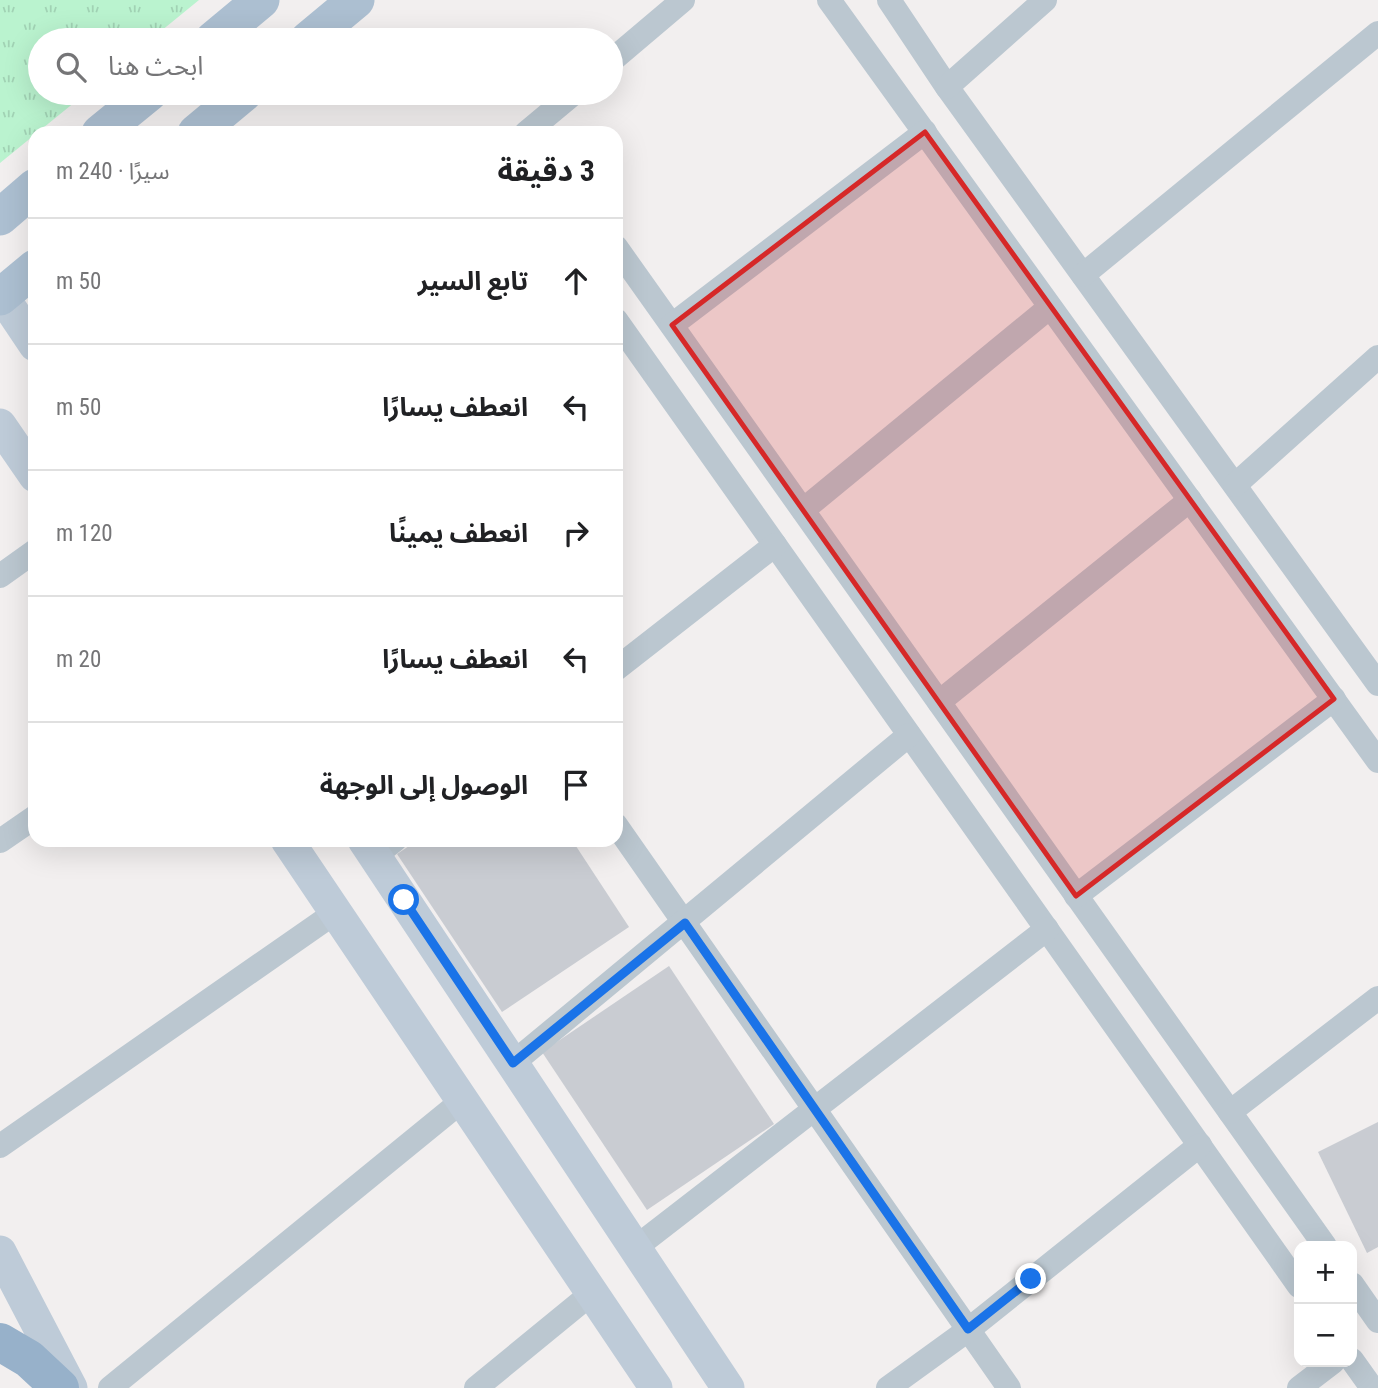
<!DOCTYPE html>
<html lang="ar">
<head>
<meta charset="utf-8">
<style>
  body { margin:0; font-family:"Roboto Condensed","Noto Sans Arabic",sans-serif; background:#f6f6f6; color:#202124; direction:rtl }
  .controls { position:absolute; right:21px; bottom:21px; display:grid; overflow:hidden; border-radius:14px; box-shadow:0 7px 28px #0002 }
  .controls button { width:63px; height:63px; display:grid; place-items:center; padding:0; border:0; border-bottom:2px solid #e0e0e0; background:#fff; color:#202124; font:35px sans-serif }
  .stop { position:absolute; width:21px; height:21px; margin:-16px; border:5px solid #1a73e8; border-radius:50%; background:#fff }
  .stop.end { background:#1a73e8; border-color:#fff; box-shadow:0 2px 7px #0008 }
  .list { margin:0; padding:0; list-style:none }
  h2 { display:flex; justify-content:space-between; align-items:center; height:91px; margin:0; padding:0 28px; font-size:30px }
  h2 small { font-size:23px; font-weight:400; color:#757577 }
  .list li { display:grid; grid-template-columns:46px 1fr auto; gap:21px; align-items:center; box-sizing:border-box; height:126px; padding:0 28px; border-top:2px solid #e0e0e0 }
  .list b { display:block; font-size:26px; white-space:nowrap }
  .list em { font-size:23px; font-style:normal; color:#757577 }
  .icon { flex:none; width:38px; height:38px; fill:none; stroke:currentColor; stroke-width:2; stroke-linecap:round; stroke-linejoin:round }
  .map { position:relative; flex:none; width:1378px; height:1388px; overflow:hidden; direction:ltr }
  .search { position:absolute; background:#fff; box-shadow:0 7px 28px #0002; left:28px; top:28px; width:595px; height:77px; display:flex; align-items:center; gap:18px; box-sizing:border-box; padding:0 24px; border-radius:38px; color:#757577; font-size:26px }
  .panel { position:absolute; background:#fff; box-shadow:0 7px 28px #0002; left:28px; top:126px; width:595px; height:721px; border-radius:21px; direction:rtl }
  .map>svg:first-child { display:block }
</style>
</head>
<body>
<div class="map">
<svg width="1378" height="1388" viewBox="0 0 1378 1388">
  <defs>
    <pattern id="park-tufts" width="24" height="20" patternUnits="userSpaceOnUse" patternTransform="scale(1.75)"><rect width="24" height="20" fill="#baf3cf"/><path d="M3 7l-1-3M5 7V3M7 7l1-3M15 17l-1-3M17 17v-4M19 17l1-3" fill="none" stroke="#a1d2b4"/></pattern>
  </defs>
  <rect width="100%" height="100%" fill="#f2efef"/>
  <path fill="url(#park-tufts)" d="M 0,0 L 199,0 L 150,40 L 40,40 L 40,93 L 86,93 L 0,163 Z"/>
  <g fill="#c9ccd2">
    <path d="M 418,840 L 572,840 L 629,927 L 502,1012 L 397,854 Z"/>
    <path d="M 669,966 L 774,1124 L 647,1210 L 542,1052 Z"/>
    <path d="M 1378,1122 L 1378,1247 L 1367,1253 L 1318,1152 Z"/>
  </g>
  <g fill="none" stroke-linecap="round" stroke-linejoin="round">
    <g stroke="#bbc7d0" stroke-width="24">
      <path d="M 829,0 L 1378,761"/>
      <path d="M 889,0 L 947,87 L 1378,684"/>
      <path d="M 611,61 L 683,0"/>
      <path d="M 947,87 L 1045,0"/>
      <path d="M 526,133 L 574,93"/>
      <path d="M 616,247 L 1325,1246"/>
      <path d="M 1083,275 L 1378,33"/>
      <path d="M 616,320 L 1299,1286"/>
      <path d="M 672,325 L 925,132"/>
      <path d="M 1235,485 L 1378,357"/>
      <path d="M 803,510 L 1050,307"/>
      <path d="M 0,576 L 35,551"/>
      <path d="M 616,669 L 775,545"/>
      <path d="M 939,702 L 1190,500"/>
      <path d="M 616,825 L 1009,1388"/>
      <path d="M 0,841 L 35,817"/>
      <path d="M 375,856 L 395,840"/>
      <path d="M 1076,896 L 1334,699"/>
      <path d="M 513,1063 L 909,735"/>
      <path d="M 1230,1112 L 1378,998"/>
      <path d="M 0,1146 L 336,912"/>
      <path d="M 635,1248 L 1047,929"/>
      <path d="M 1352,1284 L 1378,1321"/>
      <path d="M 1352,1360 L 1372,1388"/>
      <path d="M 110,1388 L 463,1100"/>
      <path d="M 476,1388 L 592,1293"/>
      <path d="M 888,1388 L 968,1330 L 1200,1145"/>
      <path d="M 1299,1388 L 1333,1362"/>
    </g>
    <g stroke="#becbd8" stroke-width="33">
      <path d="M 2,296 L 35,345"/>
      <path d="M 0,425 L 35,476"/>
      <path d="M 287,840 L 656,1388"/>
      <path d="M 364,840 L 728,1388"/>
      <path d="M 0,1252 L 71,1388"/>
    </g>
    <g stroke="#acbfd1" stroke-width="37">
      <path d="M 213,40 L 261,0"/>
      <path d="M 308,40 L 356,0"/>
      <path d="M 100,133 L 149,93"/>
      <path d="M 196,133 L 244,93"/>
      <path d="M 0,217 L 35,187"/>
      <path d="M 0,297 L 35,268"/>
    </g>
    <path stroke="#97b1ca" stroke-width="38" d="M 0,1342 L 29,1359 L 60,1388"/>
  </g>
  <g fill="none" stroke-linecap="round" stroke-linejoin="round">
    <path stroke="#1a73e8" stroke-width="9" d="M 404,900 L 513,1063 L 685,923 L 968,1329 L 1031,1279"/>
  </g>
  <path fill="#d62828" fill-opacity="0.2" stroke="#d62828" stroke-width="5" stroke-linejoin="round" d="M 925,132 L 1334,699 L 1076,896 L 672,325 Z"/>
</svg>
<div class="controls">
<button>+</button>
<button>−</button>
</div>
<div class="stop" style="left:404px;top:900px"></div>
<div class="stop end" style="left:1031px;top:1279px"></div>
<div class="search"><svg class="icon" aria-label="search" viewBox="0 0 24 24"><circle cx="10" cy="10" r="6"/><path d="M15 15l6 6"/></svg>ابحث هنا</div>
<section class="panel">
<h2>3 دقيقة<small>سيرًا · 240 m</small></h2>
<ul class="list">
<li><svg class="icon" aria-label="ahead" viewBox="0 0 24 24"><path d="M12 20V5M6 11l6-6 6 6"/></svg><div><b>تابع السير</b></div><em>50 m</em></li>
<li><svg class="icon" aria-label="left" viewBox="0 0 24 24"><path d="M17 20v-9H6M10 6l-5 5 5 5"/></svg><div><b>انعطف يسارًا</b></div><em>50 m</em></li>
<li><svg class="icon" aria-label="right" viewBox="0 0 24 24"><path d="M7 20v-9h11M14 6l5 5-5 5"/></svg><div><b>انعطف يمينًا</b></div><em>120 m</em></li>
<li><svg class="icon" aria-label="left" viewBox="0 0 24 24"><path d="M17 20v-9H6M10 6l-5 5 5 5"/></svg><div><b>انعطف يسارًا</b></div><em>20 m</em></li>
<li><svg class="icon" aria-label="arrive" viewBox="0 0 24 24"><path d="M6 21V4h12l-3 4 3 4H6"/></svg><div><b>الوصول إلى الوجهة</b></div></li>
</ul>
</section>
</div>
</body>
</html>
